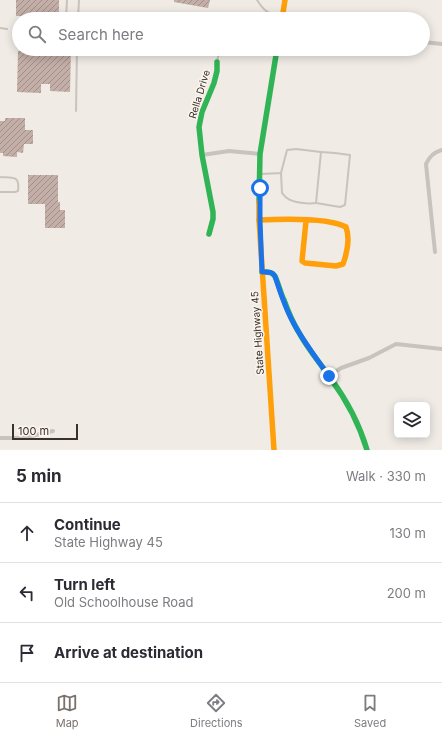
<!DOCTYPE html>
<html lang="en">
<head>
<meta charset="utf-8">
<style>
  body { margin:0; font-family:Inter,sans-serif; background:#f7f7f7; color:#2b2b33 }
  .controls { position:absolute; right:12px; bottom:12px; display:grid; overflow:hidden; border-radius:6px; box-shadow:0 2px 10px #0003 }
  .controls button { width:36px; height:36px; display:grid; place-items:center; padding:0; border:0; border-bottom:1px solid #e1e1e2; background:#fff; color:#2b2b33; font:20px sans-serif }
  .scale { position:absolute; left:12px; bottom:10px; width:66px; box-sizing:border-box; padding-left:4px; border:2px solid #3b302b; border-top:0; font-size:11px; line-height:14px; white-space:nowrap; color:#3b302b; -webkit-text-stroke:3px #fbf5ee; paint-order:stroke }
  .stop { position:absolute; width:12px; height:12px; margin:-9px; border:3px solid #1a73e8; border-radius:50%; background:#fff }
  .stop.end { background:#1a73e8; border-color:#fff; box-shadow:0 1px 4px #0008 }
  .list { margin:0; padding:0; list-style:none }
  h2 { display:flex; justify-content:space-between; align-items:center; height:52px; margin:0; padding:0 16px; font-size:17px }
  h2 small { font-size:13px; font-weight:400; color:#7c7c81 }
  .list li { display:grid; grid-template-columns:26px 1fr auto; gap:12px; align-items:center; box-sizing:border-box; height:60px; padding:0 16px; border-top:1px solid #e1e1e2 }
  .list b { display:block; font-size:15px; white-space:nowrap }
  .list p { margin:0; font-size:13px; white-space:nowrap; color:#7c7c81 }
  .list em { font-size:13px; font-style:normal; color:#7c7c81 }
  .icon { flex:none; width:22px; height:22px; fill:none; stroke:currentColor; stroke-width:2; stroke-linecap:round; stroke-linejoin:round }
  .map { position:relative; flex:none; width:442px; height:450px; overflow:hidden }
  .search { position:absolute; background:#fff; box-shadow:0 2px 10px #0003; left:12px; right:12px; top:12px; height:44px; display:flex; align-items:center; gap:10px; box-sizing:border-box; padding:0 14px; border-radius:22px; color:#7c7c81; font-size:15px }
  .sheet { height:232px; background:#fff }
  nav { display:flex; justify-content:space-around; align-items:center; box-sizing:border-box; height:56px; border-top:1px solid #e1e1e2; background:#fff; font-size:11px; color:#7c7c81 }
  nav a { display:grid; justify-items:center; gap:2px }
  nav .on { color:#7a716c }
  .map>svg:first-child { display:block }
</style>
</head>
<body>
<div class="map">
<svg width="442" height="450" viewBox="0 0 442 450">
  <defs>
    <pattern id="building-hatch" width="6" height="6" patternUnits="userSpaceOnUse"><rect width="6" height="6" fill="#c3afa7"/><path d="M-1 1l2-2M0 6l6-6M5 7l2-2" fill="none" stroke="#a08f88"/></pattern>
  </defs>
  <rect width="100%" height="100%" fill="#f0ebe5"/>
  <g fill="url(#building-hatch)">
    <path d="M 16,0 L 59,0 L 59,19 L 22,19 L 22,16 L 16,16 Z"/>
    <path d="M 174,0 L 210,0 L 208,8 L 174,2 Z"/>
    <path d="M 22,49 L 71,49 L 70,92 L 50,91 L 50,84 L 41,84 L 41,93 L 17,92 L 18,51 L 22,51 Z"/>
    <path d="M 5,118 L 25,118 L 25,130 L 33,130 L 33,144 L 24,144 L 23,153 L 17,152 L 17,157 L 3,156 L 3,153 L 0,153 L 0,121 L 5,121 Z"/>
    <path d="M 28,175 L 58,175 L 58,202 L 60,202 L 60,210 L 65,210 L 65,228 L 45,228 L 45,204 L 28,204 Z"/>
  </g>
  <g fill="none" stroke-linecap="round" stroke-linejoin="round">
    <g stroke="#c9c3be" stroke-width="2">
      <path d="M 257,0 C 264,11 268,14 281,16"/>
      <path d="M 66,19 L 67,0"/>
      <path d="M 78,19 L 79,0"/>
      <path d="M 0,28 L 7,29"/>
      <path d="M 217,61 L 220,49"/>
      <path d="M 76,111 L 77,49"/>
      <path d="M 261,174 L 281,173 L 287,150 L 296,149 L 321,152 L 316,203 C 309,204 293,203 287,198 C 285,197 284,195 282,193 L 281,173"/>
      <path d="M 0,177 C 13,178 20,175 18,191 L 15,192 L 0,192"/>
      <path d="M 316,203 L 340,207 L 345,205 L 350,155 L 335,153 L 321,152"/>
    </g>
    <g stroke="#c9c3be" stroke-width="4">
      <path d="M 423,42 L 442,44"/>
      <path d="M 202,155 L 229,151 L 260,154"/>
      <path d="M 435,252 L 426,164 C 430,156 433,153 442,150"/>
      <path d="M 329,376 L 341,368 L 369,358 L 396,344 L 442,349"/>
      <path d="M 0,438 L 23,438 L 53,431"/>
    </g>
    <g stroke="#30b455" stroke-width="5.5">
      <path d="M 259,202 L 260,154 L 277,49"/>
      <path d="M 209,234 L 213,219 L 213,212 L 202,155 L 199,127 L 202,112 L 214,83 L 217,71 L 217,62"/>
      <path d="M 262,272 C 266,272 271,271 274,275 C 277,278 281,295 284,300 C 288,311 292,321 298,331 C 307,348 320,363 331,379 C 348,402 359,423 367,450"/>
    </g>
    <g stroke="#ff9f0a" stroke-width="5.5">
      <path d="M 282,19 L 285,0"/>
      <path d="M 259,202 L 259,220 L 274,450"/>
      <path d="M 259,220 C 280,219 328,217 346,227 C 350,238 347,253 343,264 L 336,266 L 305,263 L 302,261 L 306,221"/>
    </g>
  </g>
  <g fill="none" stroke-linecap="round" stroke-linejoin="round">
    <path stroke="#1a73e8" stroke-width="5" d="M 260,188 L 260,220 L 262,272 C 268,272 271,271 275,276 C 280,292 285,308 293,322 C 303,341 316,358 329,376"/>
  </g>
  <g text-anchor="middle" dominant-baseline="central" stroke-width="3" stroke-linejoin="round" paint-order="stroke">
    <g font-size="10" fill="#3b302b" stroke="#fbf5ee">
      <text transform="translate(199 94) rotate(-73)">Rella Drive</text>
      <text transform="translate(257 333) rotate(-94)">State Highway 45</text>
    </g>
  </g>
</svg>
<div class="controls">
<button><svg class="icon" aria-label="layers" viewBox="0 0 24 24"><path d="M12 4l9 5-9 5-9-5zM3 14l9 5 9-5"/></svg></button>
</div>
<div class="scale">100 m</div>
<div class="stop" style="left:260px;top:188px"></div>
<div class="stop end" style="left:329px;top:376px"></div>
<div class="search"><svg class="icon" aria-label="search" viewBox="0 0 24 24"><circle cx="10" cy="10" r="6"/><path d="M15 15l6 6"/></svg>Search here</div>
</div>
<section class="sheet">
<h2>5 min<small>Walk · 330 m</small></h2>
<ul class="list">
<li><svg class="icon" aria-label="ahead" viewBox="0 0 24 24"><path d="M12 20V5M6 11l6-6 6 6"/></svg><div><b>Continue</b><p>State Highway 45</p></div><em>130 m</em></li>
<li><svg class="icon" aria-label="left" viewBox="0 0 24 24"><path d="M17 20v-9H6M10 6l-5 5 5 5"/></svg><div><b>Turn left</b><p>Old Schoolhouse Road</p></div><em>200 m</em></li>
<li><svg class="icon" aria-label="arrive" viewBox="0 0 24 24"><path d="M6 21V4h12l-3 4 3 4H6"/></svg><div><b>Arrive at destination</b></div></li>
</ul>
</section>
<nav>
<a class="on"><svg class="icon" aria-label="map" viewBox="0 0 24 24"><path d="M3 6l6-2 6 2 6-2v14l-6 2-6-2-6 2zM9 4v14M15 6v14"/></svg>Map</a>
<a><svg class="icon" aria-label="directions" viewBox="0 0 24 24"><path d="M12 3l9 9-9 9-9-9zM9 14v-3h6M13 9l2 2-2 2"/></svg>Directions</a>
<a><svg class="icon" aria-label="saved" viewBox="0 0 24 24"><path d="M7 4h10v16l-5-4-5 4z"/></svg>Saved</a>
</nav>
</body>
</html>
